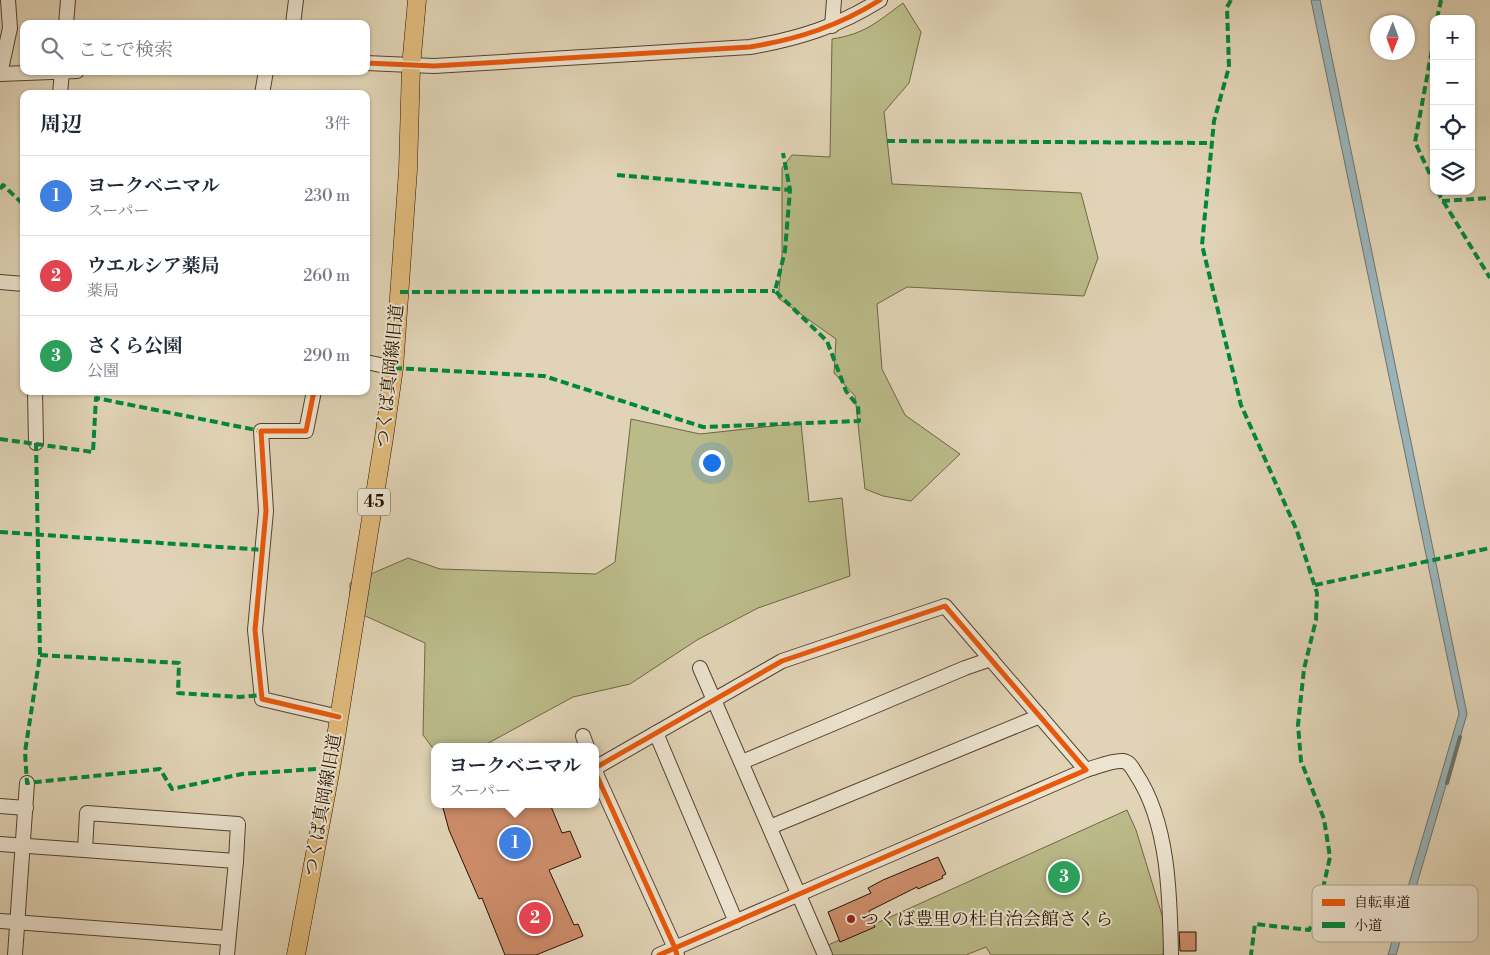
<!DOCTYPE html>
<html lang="ja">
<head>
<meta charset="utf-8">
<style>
  body { margin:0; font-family:"Libre Bodoni","Noto Serif JP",serif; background:#f2f2f3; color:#1f2937 }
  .controls { position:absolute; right:15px; top:15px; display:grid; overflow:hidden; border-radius:10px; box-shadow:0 1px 4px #0004 }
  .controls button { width:45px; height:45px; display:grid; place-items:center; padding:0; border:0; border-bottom:1px solid #e0e1e3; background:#fff; color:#1f2937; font:25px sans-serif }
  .compass { position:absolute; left:1370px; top:15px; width:45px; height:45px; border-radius:50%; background:#fff; box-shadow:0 1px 4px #0004; rotate:181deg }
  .you { position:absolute; left:711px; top:462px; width:18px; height:18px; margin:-12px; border:4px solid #fff; border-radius:50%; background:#1a73e8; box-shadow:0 0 0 8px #1a73e833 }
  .badge { display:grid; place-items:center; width:32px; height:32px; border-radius:50%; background:#8f2418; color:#fff; font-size:16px; font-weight:700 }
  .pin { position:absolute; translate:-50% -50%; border:2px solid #fff; box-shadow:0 1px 5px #0006 }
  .popup { position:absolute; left:431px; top:743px; width:168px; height:65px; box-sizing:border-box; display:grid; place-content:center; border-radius:10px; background:#fff; filter:drop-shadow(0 1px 4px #0005); font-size:16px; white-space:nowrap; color:#747a83 }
  .popup b { font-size:19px; color:#1f2937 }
  .popup::after { content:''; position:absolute; left:50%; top:100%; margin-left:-10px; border:10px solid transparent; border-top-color:#fff }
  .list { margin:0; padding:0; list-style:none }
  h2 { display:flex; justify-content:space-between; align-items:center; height:65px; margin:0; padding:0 20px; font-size:21px }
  h2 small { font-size:16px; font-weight:400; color:#747a83 }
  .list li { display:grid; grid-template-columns:32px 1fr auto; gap:15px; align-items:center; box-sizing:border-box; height:80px; padding:0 20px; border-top:1px solid #e0e1e3 }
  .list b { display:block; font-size:19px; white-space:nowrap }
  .list p { margin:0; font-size:16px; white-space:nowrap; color:#747a83 }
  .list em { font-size:16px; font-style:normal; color:#747a83 }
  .icon { flex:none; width:28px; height:28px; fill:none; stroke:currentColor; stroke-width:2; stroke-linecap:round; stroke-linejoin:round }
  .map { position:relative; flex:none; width:1490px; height:955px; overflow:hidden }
  .search { position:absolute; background:#fff; box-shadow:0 1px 4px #0004; left:20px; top:20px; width:350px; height:55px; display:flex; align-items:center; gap:12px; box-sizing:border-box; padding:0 18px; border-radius:10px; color:#747a83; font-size:19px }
  .panel { position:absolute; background:#fff; box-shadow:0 1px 4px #0004; left:20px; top:90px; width:350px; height:305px; border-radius:10px }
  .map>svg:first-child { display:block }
</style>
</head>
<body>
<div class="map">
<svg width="1490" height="955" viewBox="0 0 1490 955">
  <rect width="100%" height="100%" fill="#e1d4b6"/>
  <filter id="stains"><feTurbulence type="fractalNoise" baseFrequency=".004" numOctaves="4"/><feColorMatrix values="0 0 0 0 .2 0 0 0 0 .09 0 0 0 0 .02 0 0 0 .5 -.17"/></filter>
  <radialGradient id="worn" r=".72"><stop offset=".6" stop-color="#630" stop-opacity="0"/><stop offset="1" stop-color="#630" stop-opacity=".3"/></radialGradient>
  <g fill="#babb89" stroke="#706644">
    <path d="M 903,3 L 921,32 L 909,83 L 884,112 L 892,184 L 1081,193 L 1098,258 L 1084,296 L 907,287 L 877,304 L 882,369 L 905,415 L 960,454 L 911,501 L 883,496 L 865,489 L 855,396 L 834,373 L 836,339 L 778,298 L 782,263 L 782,168 L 792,155 L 830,157 L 832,39 C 865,34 877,22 903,3 Z"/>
    <path d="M 631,419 L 700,434 L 801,423 L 809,502 L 842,498 L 850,576 L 758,608 L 697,640 L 630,684 L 573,697 L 481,747 L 435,747 L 435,751 L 423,735 L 425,643 L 350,609 L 350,583 L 408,558 L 440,569 L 596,574 L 615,562 Z"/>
    <path d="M 1127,810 L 1136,830 L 1165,925 L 1163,955 L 991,955 L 986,947 L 966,955 L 830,955 L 826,946 Z"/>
  </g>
  <path fill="#9bb5bb" stroke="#6c7470" d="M 1311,0 L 1320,0 L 1467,714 L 1396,955 L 1388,955 L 1459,714 Z"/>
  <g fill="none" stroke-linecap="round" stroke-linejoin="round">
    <path stroke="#6c7470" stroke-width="4" d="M 1447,783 L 1460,737"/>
  </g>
  <g fill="#ce8d6b" stroke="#251200">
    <path d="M 452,804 L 550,804 L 562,833 L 570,831 L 581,857 L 549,870 L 574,925 L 578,924 L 583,936 L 536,955 L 505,955 L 482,898 L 479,899 L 449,830 L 443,808 Z"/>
    <path d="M 938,857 L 946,874 L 942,876 L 943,878 L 918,889 L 917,887 L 869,911 L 875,927 L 840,942 L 828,912 L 871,893 L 868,888 L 883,880 Z"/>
    <path d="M 1179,932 L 1196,932 L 1196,951 L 1180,951 Z"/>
  </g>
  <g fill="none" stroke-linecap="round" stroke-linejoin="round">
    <defs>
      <g id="minor">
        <path d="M 66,24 L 68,0"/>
        <path d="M 293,24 L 296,0"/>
        <path d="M 832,26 L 834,0"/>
        <path d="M 366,63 L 434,66 L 750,47 C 798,39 839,26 880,0"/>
        <path d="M 0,74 L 77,71"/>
        <path d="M 0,74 L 10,28 L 8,0"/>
        <path d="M 60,94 L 62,71"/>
        <path d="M 262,94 L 266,71"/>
        <path d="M 0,282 L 24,284"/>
        <path d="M 366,362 L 394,368"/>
        <path d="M 35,391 L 36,443"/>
        <path d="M 314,391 L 306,431 L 261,431 L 266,511 L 255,630 L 262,699 L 339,717"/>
        <path d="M 700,668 L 825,955"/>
        <path d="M 656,733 L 736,922"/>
        <path d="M 583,736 L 587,747"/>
        <path d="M 742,762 L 965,668 L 991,659"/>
        <path d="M 1086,770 C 1097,767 1112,760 1123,761 C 1130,762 1133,769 1136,774 C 1169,823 1170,898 1171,955"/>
        <path d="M 0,806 L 26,808"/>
        <path d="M 770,827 L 1040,716"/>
        <path d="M 0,844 L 236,861 L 227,955"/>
        <path d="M 85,850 L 87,813 L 238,824 L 236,861"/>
        <path d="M 0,921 L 228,938"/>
        <path d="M 15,955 L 27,783"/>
        <path d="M 659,955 L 675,948 L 820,885 L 1086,770 L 945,606 L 782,661 L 595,768 L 597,776 L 675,948 L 677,955"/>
      </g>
      <path id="major" d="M 296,955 L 331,768 L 384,438 L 394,368 L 408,170 L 411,67 L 417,0"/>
    </defs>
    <use href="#minor" stroke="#54422e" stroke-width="16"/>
    <use href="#major" stroke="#251200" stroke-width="19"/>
    <use href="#minor" stroke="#ece3d0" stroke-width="14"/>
    <use href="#major" stroke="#e0ba7b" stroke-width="18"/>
    <g stroke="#00873e" stroke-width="4" stroke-dasharray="8 4" stroke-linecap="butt">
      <path d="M 1231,0 L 1227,7 L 1229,67 L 1214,121 L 1202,245 L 1241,405 L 1297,531 L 1317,593 L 1316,620 L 1304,669 L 1298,725 L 1301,761 L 1324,819 L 1330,857 L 1316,920 L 1309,930 L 1255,924 L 1251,955"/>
      <path d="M 1437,19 L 1441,0"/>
      <path d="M 1434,39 L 1415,142 L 1434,183"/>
      <path d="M 887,141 L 1212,143"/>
      <path d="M 617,175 L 790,190"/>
      <path d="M 0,189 L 3,185 L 24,205"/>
      <path d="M 1437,191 L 1490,278"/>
      <path d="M 1442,201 L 1490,198"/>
      <path d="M 400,292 L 775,291"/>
      <path d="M 394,368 L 544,376 L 703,427 L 859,421 L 858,406 L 846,391 L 827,341 L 775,291 L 785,251 L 790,190 L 783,153"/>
      <path d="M 0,439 L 93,452 L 96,398 L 261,431"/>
      <path d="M 36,443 L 40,655 L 25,752 L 27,783 L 160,769 L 172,789 L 242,774 L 331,768"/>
      <path d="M 0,532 L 264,550"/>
      <path d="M 1315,585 L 1490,548"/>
      <path d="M 40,655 L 179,663 L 178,693 L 240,697 L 262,695"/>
    </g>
    <defs>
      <g id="cycleway">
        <path d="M 366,63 L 434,66 L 750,47 C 798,39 839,26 880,0"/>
        <path d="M 314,391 L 306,431 L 261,431 L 266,511 L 255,630 L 262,699 L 339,717"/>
        <path d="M 659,955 L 675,948 L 820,885 L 1086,770 L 945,606 L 782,661 L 595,768 L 597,776 L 675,948 L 677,955"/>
      </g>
    </defs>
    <use href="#cycleway" stroke="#ece3d0" stroke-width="8"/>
    <use href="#cycleway" stroke="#e8590c" stroke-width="5"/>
  </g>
  <circle fill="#8f2418" stroke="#ece3d0" stroke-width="2" cx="851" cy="919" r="5"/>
  <g text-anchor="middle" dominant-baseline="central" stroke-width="4" stroke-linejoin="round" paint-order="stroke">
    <rect fill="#ece3d0" stroke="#61513e" stroke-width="1" x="358" y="488.5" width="32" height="27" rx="4"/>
    <g font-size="16" font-weight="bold" fill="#251200">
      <text x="374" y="502">45</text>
    </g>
    <g font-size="18" fill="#251200" stroke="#ece3d0">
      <text transform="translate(390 376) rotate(-84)">つくば真岡線旧道</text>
      <text transform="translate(323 805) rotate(-80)">つくば真岡線旧道</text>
    </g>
    <g font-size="18" fill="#251200" stroke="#ece3d0" text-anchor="start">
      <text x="861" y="919">つくば豊里の杜自治会館さくら</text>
    </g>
  </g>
  <rect x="1312" y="885" width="166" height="57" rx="8" fill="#ece3d0" stroke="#b0a492" stroke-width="1"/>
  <rect x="1322" y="899" width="23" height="7" fill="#e8590c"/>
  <rect x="1322" y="922" width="23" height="6" fill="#00873e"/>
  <g font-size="14" fill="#251200">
    <text x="1354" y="907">自転車道</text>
    <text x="1354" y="930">小道</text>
  </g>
  <rect width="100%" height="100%" filter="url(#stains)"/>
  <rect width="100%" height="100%" fill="url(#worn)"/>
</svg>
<div class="controls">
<button>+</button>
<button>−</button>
<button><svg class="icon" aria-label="locate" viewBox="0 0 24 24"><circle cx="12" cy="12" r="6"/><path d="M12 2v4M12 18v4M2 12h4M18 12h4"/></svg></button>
<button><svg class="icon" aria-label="layers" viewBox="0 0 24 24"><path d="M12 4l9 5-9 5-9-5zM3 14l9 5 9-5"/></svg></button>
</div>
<svg class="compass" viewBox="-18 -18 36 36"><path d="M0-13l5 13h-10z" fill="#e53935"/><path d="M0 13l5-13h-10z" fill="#747a83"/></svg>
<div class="you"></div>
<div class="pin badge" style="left:515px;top:843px;background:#3f7fe0">1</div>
<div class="popup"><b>ヨークベニマル</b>スーパー</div>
<div class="pin badge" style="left:535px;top:918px;background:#e0444e">2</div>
<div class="pin badge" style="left:1064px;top:877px;background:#2e9e5b">3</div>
<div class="search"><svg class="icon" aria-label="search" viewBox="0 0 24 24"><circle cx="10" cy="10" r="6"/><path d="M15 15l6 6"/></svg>ここで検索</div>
<section class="panel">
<h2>周辺<small>3件</small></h2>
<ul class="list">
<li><span class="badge" style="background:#3f7fe0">1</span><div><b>ヨークベニマル</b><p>スーパー</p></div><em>230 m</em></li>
<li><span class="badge" style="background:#e0444e">2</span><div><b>ウエルシア薬局</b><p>薬局</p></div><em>260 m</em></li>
<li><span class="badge" style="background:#2e9e5b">3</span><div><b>さくら公園</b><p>公園</p></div><em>290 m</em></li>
</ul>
</section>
</div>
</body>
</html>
